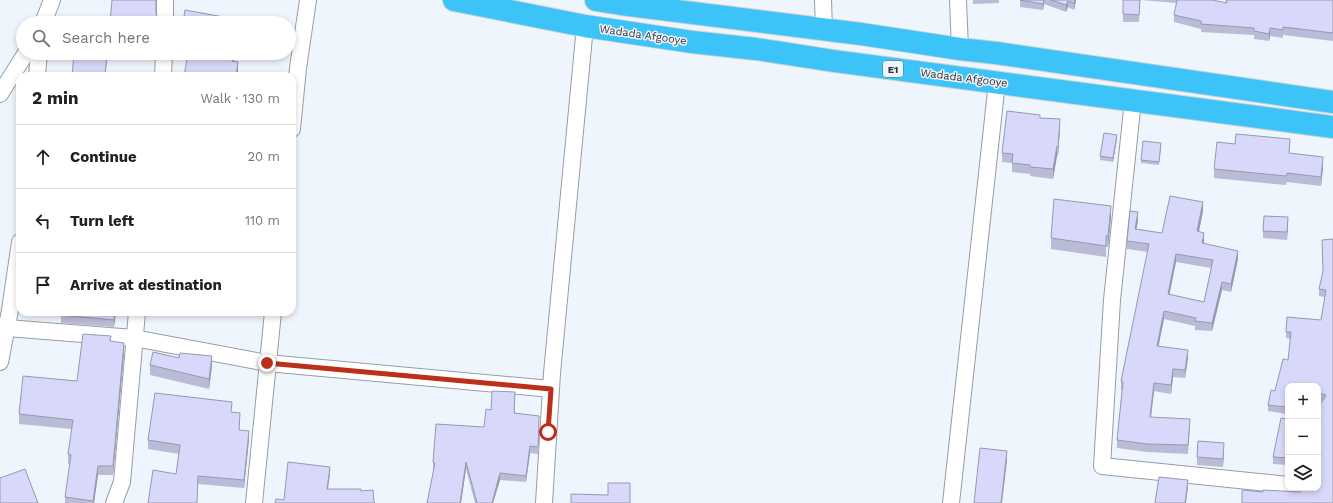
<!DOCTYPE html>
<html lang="en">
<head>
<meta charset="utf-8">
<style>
  body { margin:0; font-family:"Work Sans",sans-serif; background:#f6f6f6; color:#202124 }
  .controls { position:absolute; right:12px; bottom:12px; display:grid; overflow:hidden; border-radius:8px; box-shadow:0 2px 6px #0003 }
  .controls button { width:36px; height:36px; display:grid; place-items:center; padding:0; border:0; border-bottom:1px solid #e0e0e0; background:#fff; color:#202124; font:20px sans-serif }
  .stop { position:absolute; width:12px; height:12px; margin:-9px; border:3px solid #bc301b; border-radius:50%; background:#fff }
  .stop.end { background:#bc301b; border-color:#fff; box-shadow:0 1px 4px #0008 }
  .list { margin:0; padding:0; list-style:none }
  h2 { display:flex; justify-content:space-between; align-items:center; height:52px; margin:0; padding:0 16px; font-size:17px }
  h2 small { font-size:13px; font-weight:400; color:#757577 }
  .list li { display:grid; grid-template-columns:26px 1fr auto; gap:12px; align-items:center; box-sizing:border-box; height:64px; padding:0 16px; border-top:1px solid #e0e0e0 }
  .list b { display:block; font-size:15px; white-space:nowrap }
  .list em { font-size:13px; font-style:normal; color:#757577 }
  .icon { flex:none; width:22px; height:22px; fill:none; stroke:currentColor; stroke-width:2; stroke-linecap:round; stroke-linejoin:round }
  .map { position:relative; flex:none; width:1333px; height:503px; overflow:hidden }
  .search { position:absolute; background:#fff; box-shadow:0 2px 6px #0003; left:16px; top:16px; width:280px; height:44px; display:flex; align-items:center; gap:10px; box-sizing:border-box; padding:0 14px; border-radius:22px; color:#757577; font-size:15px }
  .panel { position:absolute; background:#fff; box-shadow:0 2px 6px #0003; left:16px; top:72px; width:280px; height:244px; border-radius:12px }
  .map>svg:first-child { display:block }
</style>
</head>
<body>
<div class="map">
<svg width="1333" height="503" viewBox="0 0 1333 503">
  <rect width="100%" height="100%" fill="#eff5fd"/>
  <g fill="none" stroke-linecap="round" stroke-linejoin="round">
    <defs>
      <g id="street">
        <path d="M 823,0 L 824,30"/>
        <path d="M 958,0 L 960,49"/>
        <path d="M 43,23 L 52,0"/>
        <path d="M 165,23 L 165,0"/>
        <path d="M 37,76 L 39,53"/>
        <path d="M 163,76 L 164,53"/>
        <path d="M 0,94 L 26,53"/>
        <path d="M 1133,100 L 1112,300 L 1102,466 L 1288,485"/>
        <path d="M 292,129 L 298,68 L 308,0"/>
        <path d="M 7,328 L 134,338 L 267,363 L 551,389"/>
        <path d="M 0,362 L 10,310 L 20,242"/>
        <path d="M 114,503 L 122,482 L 137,312"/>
        <path d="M 254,503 L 273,312"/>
        <path d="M 544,503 L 552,373 L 585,26"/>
        <path d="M 951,503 L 997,82"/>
      </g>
      <g id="highway">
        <path d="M 454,0 L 585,26 L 692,42 L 756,49 L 834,61 L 1333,127"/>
        <path d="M 596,0 L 621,4 L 861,34 L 960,49 L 996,53 L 1333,102"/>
      </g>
    </defs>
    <use href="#street" stroke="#979da5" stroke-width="18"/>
    <use href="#highway" stroke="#d1d2d3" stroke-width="24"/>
    <use href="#street" stroke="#fff" stroke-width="16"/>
    <use href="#highway" stroke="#3cc4f8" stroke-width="22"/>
  </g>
  <g fill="#babbd7" fill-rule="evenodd">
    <path d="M 973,0 L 999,0 L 999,3 L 973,4 Z"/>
    <path d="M 1020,0 L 1076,0 L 1074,10 L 1068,7 L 1066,12 L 1044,4 L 1043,10 L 1020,7 Z"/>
    <path d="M 1123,0 L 1140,0 L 1139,22 L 1123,22 Z"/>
    <path d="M 1141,0 L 1212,0 L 1226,3 L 1226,0 L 1333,0 L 1333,41 L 1283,35 L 1283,38 L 1270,36 L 1269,41 L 1254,39 L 1254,35 L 1201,32 L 1201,29 L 1174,22 L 1174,15 L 1177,3 Z"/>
    <path d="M 126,53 L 155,53 L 154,55 Z"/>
    <path d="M 179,53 L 235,53 L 234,61 L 238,72 L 187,57 L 179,56 Z"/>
    <path d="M 1040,118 L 1060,128 L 1058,156 L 1057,156 L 1053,179 L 1030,176 L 1030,174 L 1012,172 L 1012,163 L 1002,162 L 1002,153 Z"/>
    <path d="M 1117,138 L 1113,162 L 1100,160 L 1100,156 Z"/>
    <path d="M 1161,147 L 1159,165 L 1141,163 L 1141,160 Z"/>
    <path d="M 1290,149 L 1289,153 L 1323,167 L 1321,186 L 1287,182 L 1286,185 L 1214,178 L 1214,169 Z"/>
    <path d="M 1203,211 L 1199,232 L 1204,241 L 1203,244 L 1238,259 L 1231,292 L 1222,290 L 1212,331 L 1195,330 L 1195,326 L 1164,319 L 1158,346 L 1188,358 L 1185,378 L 1173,377 L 1171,394 L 1154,391 L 1151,417 L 1190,427 L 1188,454 L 1147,452 L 1117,448 L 1117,440 L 1122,390 L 1121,390 L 1121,381 L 1148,252 L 1127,249 L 1127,241 L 1138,221 L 1136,229 L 1162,233 ZM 1176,262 L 1211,268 L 1204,302 L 1169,294 Z"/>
    <path d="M 1111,217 L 1108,247 L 1106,247 L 1106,257 L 1051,249 L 1051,238 Z"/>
    <path d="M 1288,225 L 1287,240 L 1263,238 L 1263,231 Z"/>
    <path d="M 1333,239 L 1333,503 L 1263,492 L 1300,492 L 1322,401 L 1318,400 L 1318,386 L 1288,386 L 1288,398 L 1286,414 L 1268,411 L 1268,405 L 1275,391 L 1288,360 L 1291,339 L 1286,338 L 1286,332 L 1321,320 L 1325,297 L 1319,296 L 1319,289 Z"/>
    <path d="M 61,312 L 116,312 L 114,327 L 61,323 Z"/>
    <path d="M 111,341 L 124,353 L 113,475 L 98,475 L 94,503 L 65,503 L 65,497 L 70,464 L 68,464 L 68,454 L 72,429 L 19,424 L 19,414 L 77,381 Z"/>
    <path d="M 150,365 L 212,366 L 209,389 L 150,375 Z"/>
    <path d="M 515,399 L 515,413 L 539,423 L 538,454 L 530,453 L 526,482 L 500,480 L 493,503 L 475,503 L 466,469 L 461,503 L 427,503 L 434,469 L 433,469 L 433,462 L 484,427 L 491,410 Z"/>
    <path d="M 232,412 L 240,421 L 239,430 L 249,439 L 244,488 L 198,484 L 197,503 L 148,503 L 176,474 L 179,454 L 148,449 L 148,440 Z"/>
    <path d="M 1288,419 L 1288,465 L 1273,464 L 1273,457 Z"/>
    <path d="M 1224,450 L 1223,467 L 1197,465 L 1197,457 Z"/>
  </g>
  <g fill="#9798af">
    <path d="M 1044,0 L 1044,4 L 1043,10 L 1043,4 Z"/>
    <path d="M 1075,0 L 1076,0 L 1074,10 L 1074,3 Z"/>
    <path d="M 1068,1 L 1068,7 L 1066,12 L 1066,5 Z"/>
    <path d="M 1270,28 L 1270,36 L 1269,41 L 1269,34 Z"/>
    <path d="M 107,53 L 108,53 L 105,76 Z"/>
    <path d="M 234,53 L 235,53 L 232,71 L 232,61 Z"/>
    <path d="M 238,62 L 238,72 L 237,76 L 236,76 Z"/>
    <path d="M 1060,119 L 1060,128 L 1058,156 L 1058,147 Z"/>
    <path d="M 1117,135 L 1117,138 L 1113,162 L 1113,158 Z"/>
    <path d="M 1057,146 L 1057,156 L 1053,179 L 1053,169 Z"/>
    <path d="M 1323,157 L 1323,167 L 1321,186 L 1321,177 Z"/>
    <path d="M 1203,202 L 1203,211 L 1197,240 L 1197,231 Z"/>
    <path d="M 1111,206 L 1111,217 L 1108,247 L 1108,236 Z"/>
    <path d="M 1138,212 L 1138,221 L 1135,237 L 1135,229 Z"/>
    <path d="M 1288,217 L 1288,225 L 1287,240 L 1287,232 Z"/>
    <path d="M 1204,233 L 1204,241 L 1202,252 L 1202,243 Z"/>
    <path d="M 1238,251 L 1238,259 L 1231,292 L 1231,284 Z"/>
    <path d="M 1176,254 L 1176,262 L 1168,302 L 1168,294 Z"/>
    <path d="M 1222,282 L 1222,290 L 1212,331 L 1212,323 Z"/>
    <path d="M 1164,311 L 1164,319 L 1157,354 L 1157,346 Z"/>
    <path d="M 115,312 L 116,312 L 114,327 L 114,320 Z"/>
    <path d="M 124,343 L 124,353 L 113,475 L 113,466 Z"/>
    <path d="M 1188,350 L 1188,358 L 1185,378 L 1185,370 Z"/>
    <path d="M 212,356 L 212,366 L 209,389 L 209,379 Z"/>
    <path d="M 1173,369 L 1173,377 L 1171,394 L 1171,385 Z"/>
    <path d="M 1154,383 L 1154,391 L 1150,425 L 1150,417 Z"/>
    <path d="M 1288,391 L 1288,398 L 1286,414 L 1286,407 Z"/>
    <path d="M 249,431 L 249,439 L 244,488 L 244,480 Z"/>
    <path d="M 1224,443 L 1224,450 L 1223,467 L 1223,459 Z"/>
    <path d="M 530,446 L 530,453 L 526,482 L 526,476 Z"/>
    <path d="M 1007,451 L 1007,461 L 1002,503 L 1001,503 Z"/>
    <path d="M 466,462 L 466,469 L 461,503 L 460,503 Z"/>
    <path d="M 98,466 L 98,475 L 94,503 L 93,503 Z"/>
    <path d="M 330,467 L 330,474 L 327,496 L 327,489 Z"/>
    <path d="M 500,473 L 500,480 L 493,503 L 492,503 Z"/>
    <path d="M 1188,480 L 1188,487 L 1186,503 L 1185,503 Z"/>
  </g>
  <g fill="#d8d9fa" stroke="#9798af" fill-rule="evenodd">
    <path d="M 112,0 L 156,0 L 156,13 L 158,19 L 158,23 L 110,23 Z"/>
    <path d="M 1020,0 L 1044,0 L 1043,4 Z"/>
    <path d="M 1051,0 L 1075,0 L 1074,3 L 1068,1 L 1066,5 Z"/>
    <path d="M 1123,0 L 1140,0 L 1139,15 L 1123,14 Z"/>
    <path d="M 1177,0 L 1212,0 L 1227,3 L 1226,0 L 1333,0 L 1333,33 L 1283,27 L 1283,30 L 1270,28 L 1269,34 L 1254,31 L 1254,28 L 1201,24 L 1201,21 L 1174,15 Z"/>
    <path d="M 185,10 L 240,20 L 239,23 L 183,23 Z"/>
    <path d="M 74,53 L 107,53 L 105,76 L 72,76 Z"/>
    <path d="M 188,53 L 234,53 L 232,61 L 238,62 L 236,76 L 184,76 Z"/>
    <path d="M 1007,111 L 1040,115 L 1040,118 L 1060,119 L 1058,147 L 1057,146 L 1053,169 L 1030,167 L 1030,165 L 1012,163 L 1013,154 L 1002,153 Z"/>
    <path d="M 1104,133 L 1117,135 L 1113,158 L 1100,156 Z"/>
    <path d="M 1236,134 L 1290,139 L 1289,153 L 1323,157 L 1321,177 L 1287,173 L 1286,176 L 1214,169 L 1217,142 L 1235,144 Z"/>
    <path d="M 1143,141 L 1161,143 L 1159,162 L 1141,160 Z"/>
    <path d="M 1170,196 L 1203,202 L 1197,231 L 1204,233 L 1202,243 L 1238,251 L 1231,284 L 1222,282 L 1212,323 L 1195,321 L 1196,318 L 1164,311 L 1157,346 L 1188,350 L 1185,370 L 1173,369 L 1171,385 L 1154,383 L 1150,417 L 1190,419 L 1188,445 L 1147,444 L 1117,440 L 1123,382 L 1121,381 L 1149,244 L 1127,241 L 1130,211 L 1138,212 L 1135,229 L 1162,233 ZM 1176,254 L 1213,260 L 1204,302 L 1168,294 Z"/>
    <path d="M 1054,199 L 1111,206 L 1108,236 L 1106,236 L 1106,246 L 1051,238 Z"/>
    <path d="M 1264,216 L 1288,217 L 1287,232 L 1263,231 Z"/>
    <path d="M 1333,239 L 1333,503 L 1242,503 L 1242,490 L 1263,492 L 1263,490 L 1300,492 L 1301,488 L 1318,488 L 1318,408 L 1326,395 L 1318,393 L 1318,386 L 1288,386 L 1288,391 L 1286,407 L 1268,405 L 1271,390 L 1275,391 L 1283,359 L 1288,360 L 1291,332 L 1286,332 L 1287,317 L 1321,320 L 1326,290 L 1319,289 L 1323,271 L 1322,240 Z"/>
    <path d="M 61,312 L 115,312 L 114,320 L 61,315 Z"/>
    <path d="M 83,334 L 111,336 L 110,341 L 124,343 L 113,466 L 98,466 L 93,501 L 65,497 L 71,455 L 68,454 L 73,420 L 19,414 L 23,376 L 77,381 Z"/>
    <path d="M 153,352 L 179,358 L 180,353 L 212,356 L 209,379 L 150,365 Z"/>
    <path d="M 492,391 L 515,392 L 514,413 L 539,416 L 538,447 L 530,446 L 526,476 L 500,473 L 492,503 L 477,503 L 466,462 L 460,503 L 427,503 L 435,463 L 433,462 L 436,424 L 484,427 L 486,409 L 491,410 Z"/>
    <path d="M 155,393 L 232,402 L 231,412 L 240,413 L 239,430 L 249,431 L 244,480 L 198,476 L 197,503 L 148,503 L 153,470 L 176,474 L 180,445 L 148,440 Z"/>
    <path d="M 1281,418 L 1288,419 L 1288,458 L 1273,457 Z"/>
    <path d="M 1198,441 L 1224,443 L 1223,459 L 1197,457 Z"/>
    <path d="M 980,448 L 1007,451 L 1001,503 L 974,503 Z"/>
    <path d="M 288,462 L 330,467 L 327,489 L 361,489 L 361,491 L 373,490 L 374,502 L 375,503 L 275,503 L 276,499 L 284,500 Z"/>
    <path d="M 25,469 L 38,503 L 0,503 L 0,478 Z"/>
    <path d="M 1159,477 L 1188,480 L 1185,503 L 1155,503 Z"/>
    <path d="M 608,483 L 630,483 L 630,503 L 571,503 L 571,494 L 608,495 Z"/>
  </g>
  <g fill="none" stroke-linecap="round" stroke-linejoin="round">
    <path stroke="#bc301b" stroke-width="5" d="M 267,363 L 551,389 L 548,432"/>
  </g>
  <g text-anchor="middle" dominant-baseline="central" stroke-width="3" stroke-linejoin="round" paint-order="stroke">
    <rect fill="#eff5fd" stroke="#696c71" stroke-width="1" x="883" y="61" width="20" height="16" rx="3"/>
    <g font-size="10" font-weight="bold" fill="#303235">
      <text x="893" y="69">E1</text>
    </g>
    <g font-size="11" fill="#303235" stroke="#eff5fd">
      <text transform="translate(643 35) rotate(8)">Wadada Afgooye</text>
      <text transform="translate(964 78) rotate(7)">Wadada Afgooye</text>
    </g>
  </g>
</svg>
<div class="controls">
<button>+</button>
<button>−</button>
<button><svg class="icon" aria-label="layers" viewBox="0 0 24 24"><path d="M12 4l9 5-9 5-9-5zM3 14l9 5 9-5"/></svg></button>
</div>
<div class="stop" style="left:548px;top:432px"></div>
<div class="stop end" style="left:267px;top:363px"></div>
<div class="search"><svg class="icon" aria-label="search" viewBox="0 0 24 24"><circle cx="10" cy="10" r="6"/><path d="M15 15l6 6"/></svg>Search here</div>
<section class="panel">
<h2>2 min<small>Walk · 130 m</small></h2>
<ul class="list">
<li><svg class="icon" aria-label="ahead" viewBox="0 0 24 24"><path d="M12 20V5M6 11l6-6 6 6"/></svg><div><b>Continue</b></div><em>20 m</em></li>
<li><svg class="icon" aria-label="left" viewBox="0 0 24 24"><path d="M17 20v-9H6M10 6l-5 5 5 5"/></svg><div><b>Turn left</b></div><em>110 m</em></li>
<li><svg class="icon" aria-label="arrive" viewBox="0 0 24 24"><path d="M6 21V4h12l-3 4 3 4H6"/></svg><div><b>Arrive at destination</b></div></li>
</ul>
</section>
</div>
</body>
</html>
